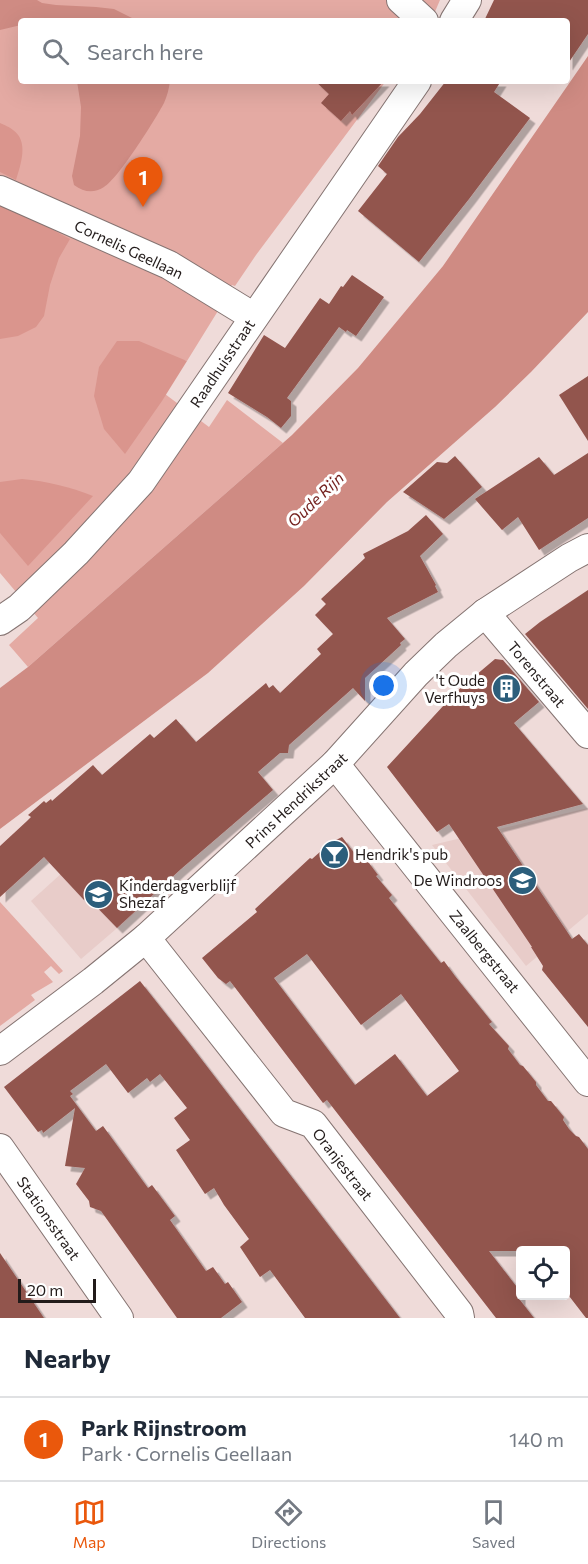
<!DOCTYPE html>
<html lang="en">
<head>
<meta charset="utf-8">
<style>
  body { margin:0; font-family:Commissioner,sans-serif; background:#f6f6f7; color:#1f2937 }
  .controls { position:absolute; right:18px; bottom:18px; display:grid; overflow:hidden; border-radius:6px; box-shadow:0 6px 24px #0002 }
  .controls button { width:54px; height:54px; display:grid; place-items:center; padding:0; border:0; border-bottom:2px solid #e0e1e3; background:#fff; color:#1f2937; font:30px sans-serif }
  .scale { position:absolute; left:18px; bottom:15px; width:78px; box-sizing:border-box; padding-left:6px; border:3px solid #221b1a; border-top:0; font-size:16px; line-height:21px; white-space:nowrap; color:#221b1a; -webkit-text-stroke:4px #fff; paint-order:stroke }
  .you { position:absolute; left:384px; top:686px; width:21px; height:21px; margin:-15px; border:4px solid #fff; border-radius:50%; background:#1a73e8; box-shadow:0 0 0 9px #1a73e833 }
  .badge { display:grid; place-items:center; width:39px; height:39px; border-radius:50%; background:#ea580c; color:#fff; font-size:20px; font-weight:700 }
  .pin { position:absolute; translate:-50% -50px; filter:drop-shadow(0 2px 3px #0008) }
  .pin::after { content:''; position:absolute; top:32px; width:21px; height:18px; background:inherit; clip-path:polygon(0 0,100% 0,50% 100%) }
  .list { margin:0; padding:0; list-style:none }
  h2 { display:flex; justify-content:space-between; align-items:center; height:78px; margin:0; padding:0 24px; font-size:26px }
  h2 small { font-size:20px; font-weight:400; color:#747a83 }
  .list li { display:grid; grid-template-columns:39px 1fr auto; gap:18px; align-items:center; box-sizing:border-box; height:84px; padding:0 24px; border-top:2px solid #e0e1e3 }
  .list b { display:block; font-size:22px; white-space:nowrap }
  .list p { margin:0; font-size:20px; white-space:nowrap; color:#747a83 }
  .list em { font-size:20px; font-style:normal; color:#747a83 }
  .icon { flex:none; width:33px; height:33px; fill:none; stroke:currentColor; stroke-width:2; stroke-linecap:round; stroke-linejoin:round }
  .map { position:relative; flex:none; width:588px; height:1318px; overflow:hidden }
  .search { position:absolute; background:#fff; box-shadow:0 6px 24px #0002; left:18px; right:18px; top:18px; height:66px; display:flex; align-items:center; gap:15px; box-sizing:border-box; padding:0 21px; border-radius:6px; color:#747a83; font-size:22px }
  .sheet { height:162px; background:#fff }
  nav { display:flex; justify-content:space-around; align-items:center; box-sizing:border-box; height:84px; border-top:2px solid #e0e1e3; background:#fff; font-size:16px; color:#747a83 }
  nav a { display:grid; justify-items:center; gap:3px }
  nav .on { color:#ea580c }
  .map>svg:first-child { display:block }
</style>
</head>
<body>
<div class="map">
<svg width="588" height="1318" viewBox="0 0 588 1318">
  <defs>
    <filter id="shadow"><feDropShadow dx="5.5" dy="5.5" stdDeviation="0" flood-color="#0004"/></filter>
  </defs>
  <rect width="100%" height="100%" fill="#efdbd9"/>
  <g fill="#e8ccc9">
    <path d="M 588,808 L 588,914 L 526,966 L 432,845 Z"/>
    <path d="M 105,834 L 120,841 L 165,887 L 81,959 L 31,901 Z"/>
  </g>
  <g fill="#e4aaa3">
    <path d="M 0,0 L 440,0 L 431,21 L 21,21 L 21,81 L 386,81 L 256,255 L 235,286 L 232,285 L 218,305 L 221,306 L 187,361 L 184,360 L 165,394 L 209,427 L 227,400 L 283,443 L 28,667 L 9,645 L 38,618 L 0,573 Z"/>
    <path d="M 0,902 L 63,971 L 59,974 L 51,966 L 44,972 L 53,982 L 31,995 L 35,1000 L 0,1026 Z"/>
  </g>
  <g fill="#da958d">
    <path d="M 0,123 C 4,125 10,127 13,130 C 29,141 21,164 16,180 L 0,172 Z"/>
    <path d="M 0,205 L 42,224 L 70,239 L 59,258 L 50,285 L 44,316 L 36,327 L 18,336 L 0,339 Z"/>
    <path d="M 117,341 L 139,341 L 187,361 L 162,401 L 125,454 L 104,429 L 94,396 L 99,367 Z"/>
    <path d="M 22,479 C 47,481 70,487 93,496 L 28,566 L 0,533 L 0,482 Z"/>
  </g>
  <g fill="#cf8b83">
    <path d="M 0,0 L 37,0 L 42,3 L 56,5 L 96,7 L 114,9 L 138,21 L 21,21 L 21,25 L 0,30 Z"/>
    <path d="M 588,56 L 588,312 L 531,372 L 495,407 L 387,502 L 304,586 L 208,673 L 0,829 L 0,688 L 28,667 L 292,435 L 358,368 L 443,266 Z"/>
    <path d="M 77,81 L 170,81 C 169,89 167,96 164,103 C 155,120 118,179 104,187 C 93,194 84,192 74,185 L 72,176 L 80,136 L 81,107 Z"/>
  </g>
  <g fill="#92544d" fill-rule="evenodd" filter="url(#shadow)">
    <path d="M 494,0 L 588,0 L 588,34 L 567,65 L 567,21 L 484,21 Z"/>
    <path d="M 315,81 L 384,81 L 352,115 L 350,111 L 341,121 L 321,103 L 329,94 Z"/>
    <path d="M 446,81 L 501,81 L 494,92 L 530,118 L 469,199 L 419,262 L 358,211 L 387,174 L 378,166 L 398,137 L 420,114 Z"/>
    <path d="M 352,275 L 384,297 L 356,336 L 347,330 L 346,332 L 339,327 L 287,398 L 291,401 L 291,416 L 281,428 L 267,417 L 228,393 L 264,335 L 285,348 L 320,298 L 329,304 L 341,286 L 343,287 Z"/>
    <path d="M 588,376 L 588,441 L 559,395 Z"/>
    <path d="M 588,453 L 588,518 L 539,550 L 518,517 L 502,530 L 475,499 L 539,457 L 554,475 Z"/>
    <path d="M 455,456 L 482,487 L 444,519 L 403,492 L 437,462 L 447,463 Z"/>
    <path d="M 426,515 L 443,534 L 420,556 L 436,585 L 435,586 L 438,592 L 387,618 L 405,639 L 400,643 L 401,645 L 365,678 L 365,701 L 353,688 L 289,745 L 288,753 L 280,753 L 258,772 L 273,790 L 181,869 L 117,928 L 87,897 L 84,900 L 44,857 L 0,897 L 0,846 L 27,821 L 31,817 L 28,815 L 44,801 L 46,803 L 51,799 L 52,801 L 93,765 L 102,775 L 150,734 L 154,738 L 176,719 L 196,742 L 266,683 L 269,688 L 273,685 L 280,693 L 321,654 L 317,649 L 333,634 L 315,615 L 326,604 L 321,599 L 365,558 L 363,554 L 408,531 Z"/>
    <path d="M 588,590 L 588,709 L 525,634 L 540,622 Z"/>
    <path d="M 495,659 L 503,660 L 539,702 L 514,723 L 583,804 L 497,827 L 572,939 L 579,934 L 588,945 L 588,1027 L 542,970 L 543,966 L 531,947 L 532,947 L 449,824 L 437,832 L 387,767 L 456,692 Z"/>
    <path d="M 342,837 L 362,863 L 366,859 L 378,875 L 376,876 L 392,895 L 389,898 L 441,963 L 444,961 L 455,976 L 492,1022 L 489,1024 L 509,1046 L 508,1049 L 520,1065 L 523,1066 L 536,1082 L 536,1085 L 548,1101 L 551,1101 L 564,1117 L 563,1120 L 569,1129 L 576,1136 L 579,1137 L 588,1149 L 588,1318 L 586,1318 L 566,1292 L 566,1251 L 489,1251 L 520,1291 L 520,1300 L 534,1318 L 496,1318 L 327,1100 L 323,1103 L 230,981 L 226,984 L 218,978 L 202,958 L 257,912 L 255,909 L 310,858 L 312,859 L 330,843 ZM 307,954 L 361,1025 L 401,994 L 459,1071 L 427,1096 L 395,1054 L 355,1085 L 274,978 Z"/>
    <path d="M 140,981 L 189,1043 L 400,1318 L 305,1318 L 270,1270 L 260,1277 L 240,1247 L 249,1239 L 224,1205 L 214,1188 L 205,1194 L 176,1150 L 190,1140 L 174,1118 L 187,1108 L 160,1074 L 150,1082 L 147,1078 L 128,1093 L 106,1064 L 70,1091 L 73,1094 L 70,1096 L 96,1131 L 103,1126 L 148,1188 L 152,1185 L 175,1216 L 170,1220 L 206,1271 L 213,1267 L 225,1284 L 228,1282 L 242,1302 L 221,1318 L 177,1318 L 101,1211 L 90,1207 L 89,1201 L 76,1184 L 85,1168 L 65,1166 L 75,1108 L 43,1133 L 42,1130 L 38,1132 L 4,1087 Z"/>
    <path d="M 0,1253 L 44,1318 L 0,1318 Z"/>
  </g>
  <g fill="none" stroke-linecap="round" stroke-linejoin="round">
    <defs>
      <g id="minor">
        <path d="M 401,0 L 424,21"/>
        <path d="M 454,21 L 467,0"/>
        <path d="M 0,190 L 169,265 L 254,317"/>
        <path d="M 485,613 L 588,734"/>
        <path d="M 0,621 L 19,608 L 76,553 L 141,482 L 417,81"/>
        <path d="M 335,764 L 588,1082"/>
        <path d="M 146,938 L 284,1113 L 313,1124 L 459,1313 L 460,1318"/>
        <path d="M 0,1051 L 93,981 L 146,938 L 335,764 L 416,674 L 446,645 L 485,613 L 569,558 L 588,548"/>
        <path d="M 0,1148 L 119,1318"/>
      </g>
    </defs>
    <use href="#minor" stroke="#857472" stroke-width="30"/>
    <use href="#minor" stroke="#fff" stroke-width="28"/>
  </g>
  <defs>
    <symbol id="building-disc" viewBox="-11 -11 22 22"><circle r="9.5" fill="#2c5e7b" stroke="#fff"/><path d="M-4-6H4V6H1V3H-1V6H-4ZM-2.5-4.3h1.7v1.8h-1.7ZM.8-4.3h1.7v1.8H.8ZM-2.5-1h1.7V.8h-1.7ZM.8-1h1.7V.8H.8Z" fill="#fff"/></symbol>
    <symbol id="bar-disc" viewBox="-11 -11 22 22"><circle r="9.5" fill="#2c5e7b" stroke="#fff"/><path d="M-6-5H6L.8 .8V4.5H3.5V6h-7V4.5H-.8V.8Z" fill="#fff"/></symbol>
    <symbol id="school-disc" viewBox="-11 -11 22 22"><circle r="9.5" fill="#2c5e7b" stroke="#fff"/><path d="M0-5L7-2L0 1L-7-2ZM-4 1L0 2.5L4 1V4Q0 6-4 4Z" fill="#fff"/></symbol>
  </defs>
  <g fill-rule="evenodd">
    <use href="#building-disc" x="490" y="672" width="33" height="33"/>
    <use href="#bar-disc" x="318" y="838" width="33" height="33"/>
    <use href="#school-disc" x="506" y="864" width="33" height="33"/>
    <use href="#school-disc" x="82" y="878" width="33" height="33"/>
  </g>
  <g text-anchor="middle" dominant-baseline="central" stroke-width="6" stroke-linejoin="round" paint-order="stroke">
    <g font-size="15" fill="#221b1a" stroke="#fff">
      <text transform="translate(129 249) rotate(25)">Cornelis Geellaan</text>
      <text transform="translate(222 363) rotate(-56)">Raadhuisstraat</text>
      <text transform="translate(537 674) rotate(50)">Torenstraat</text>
      <text transform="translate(296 800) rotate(-43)">Prins Hendrikstraat</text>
      <text transform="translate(485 951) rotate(51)">Zaalbergstraat</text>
      <text transform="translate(343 1164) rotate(52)">Oranjestraat</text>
      <text transform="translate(49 1218) rotate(55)">Stationsstraat</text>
    </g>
    <g font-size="15" fill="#221b1a" stroke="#fff" text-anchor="end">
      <text x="485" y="680">'t Oude<tspan x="485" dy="17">Verfhuys</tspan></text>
      <text x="355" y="854" text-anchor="start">Hendrik's pub</text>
      <text x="502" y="880">De Windroos</text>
      <text x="119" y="885" text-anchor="start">Kinderdagverblijf<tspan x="119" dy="17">Shezaf</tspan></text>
    </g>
    <g font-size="16" font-style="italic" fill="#752320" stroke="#fff">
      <text transform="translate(315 499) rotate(-44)">Oude Rijn</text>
    </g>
  </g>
</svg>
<div class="controls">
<button><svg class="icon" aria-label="locate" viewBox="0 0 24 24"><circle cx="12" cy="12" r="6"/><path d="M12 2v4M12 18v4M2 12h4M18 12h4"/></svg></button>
</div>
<div class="scale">20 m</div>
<div class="you"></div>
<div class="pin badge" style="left:143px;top:207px">1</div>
<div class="search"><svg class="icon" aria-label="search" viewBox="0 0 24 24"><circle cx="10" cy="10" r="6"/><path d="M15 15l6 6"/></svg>Search here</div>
</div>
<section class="sheet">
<h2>Nearby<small></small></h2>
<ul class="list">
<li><span class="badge">1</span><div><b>Park Rijnstroom</b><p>Park · Cornelis Geellaan</p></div><em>140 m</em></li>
</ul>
</section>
<nav>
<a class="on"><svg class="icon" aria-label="map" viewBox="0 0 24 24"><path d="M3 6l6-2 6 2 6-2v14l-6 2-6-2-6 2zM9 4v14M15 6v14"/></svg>Map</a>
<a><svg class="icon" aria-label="directions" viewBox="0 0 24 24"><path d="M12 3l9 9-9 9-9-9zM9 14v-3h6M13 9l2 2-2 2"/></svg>Directions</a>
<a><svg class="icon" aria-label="saved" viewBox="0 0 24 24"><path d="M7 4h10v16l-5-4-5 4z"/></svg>Saved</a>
</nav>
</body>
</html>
